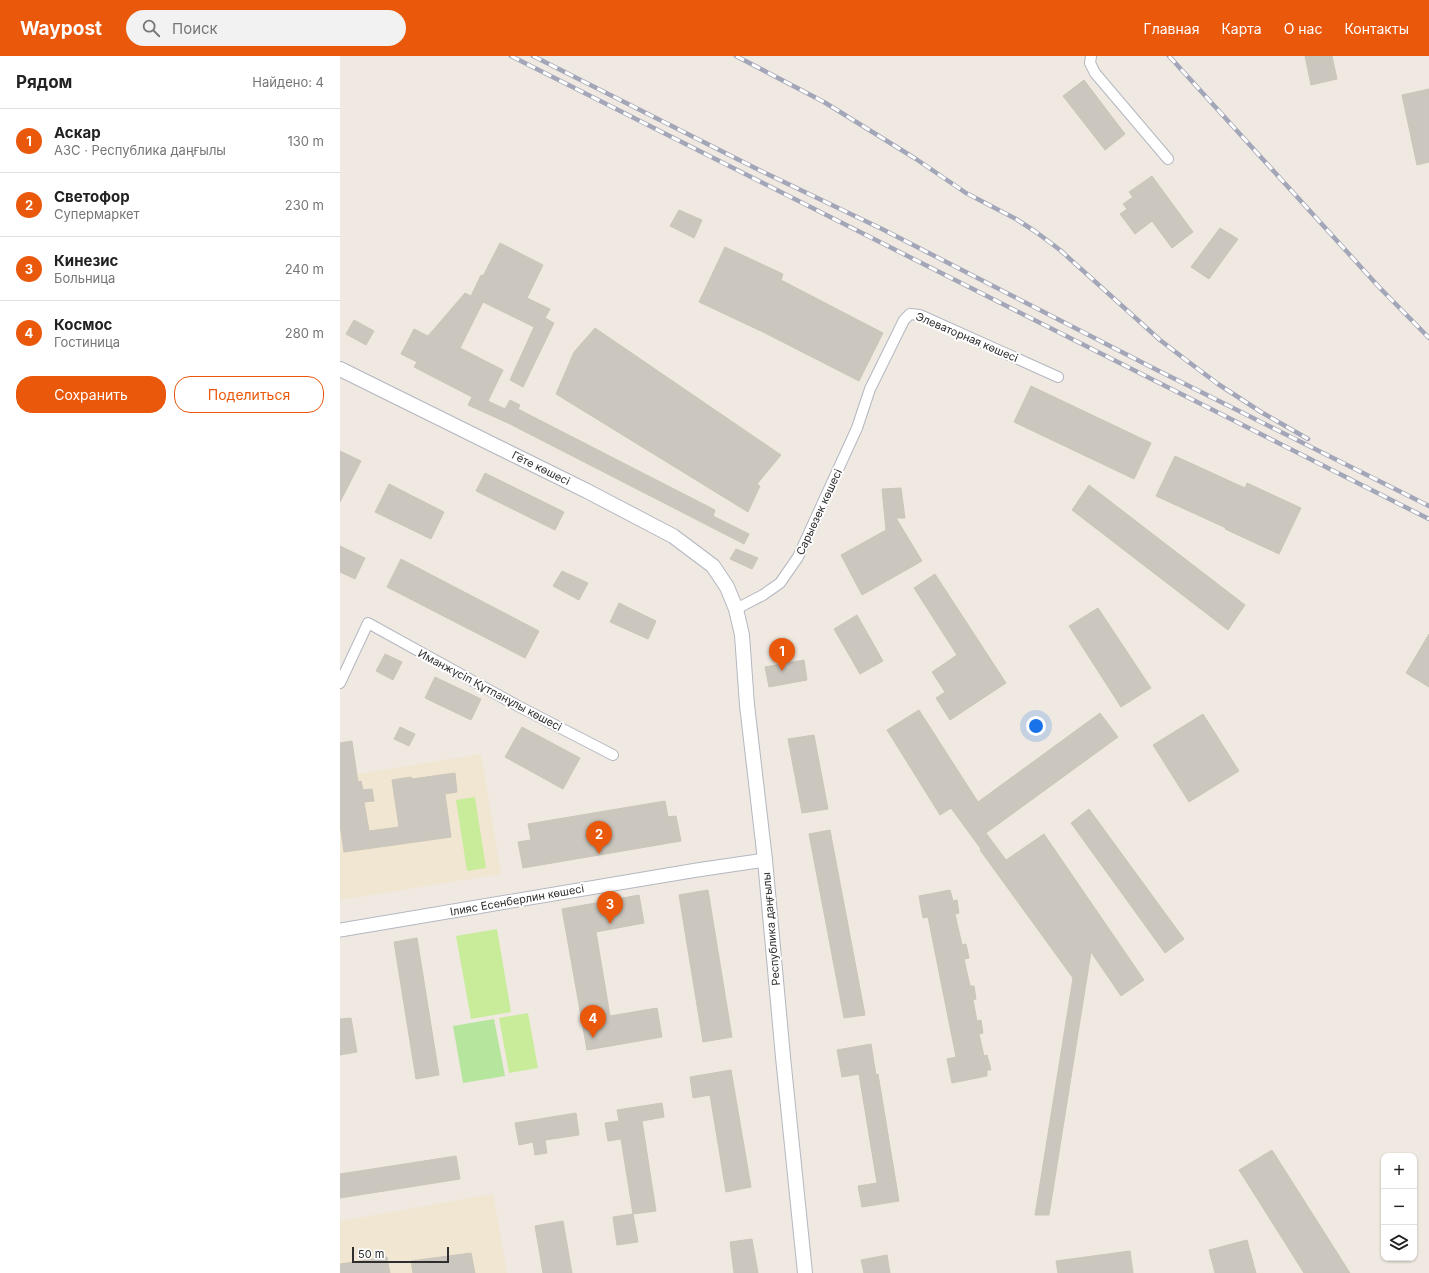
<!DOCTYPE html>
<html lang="ru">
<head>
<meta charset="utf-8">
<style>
  body { margin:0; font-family:Inter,sans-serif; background:#f2f2f2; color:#222 }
  .controls { position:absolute; right:12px; bottom:12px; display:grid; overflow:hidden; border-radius:8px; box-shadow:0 1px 3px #0004 }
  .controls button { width:36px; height:36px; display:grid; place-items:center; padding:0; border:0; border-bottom:1px solid #e0e0e0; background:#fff; color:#222; font:20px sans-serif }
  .scale { position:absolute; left:12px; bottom:10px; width:97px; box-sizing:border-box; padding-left:4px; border:2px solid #2e2e2e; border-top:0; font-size:11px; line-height:14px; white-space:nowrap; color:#2e2e2e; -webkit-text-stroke:3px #fff; paint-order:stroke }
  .you { position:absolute; left:696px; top:670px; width:14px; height:14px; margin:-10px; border:3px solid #fff; border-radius:50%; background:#1a73e8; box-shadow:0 0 0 6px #1a73e833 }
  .badge { display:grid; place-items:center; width:26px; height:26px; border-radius:50%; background:#ea580c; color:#fff; font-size:13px; font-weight:700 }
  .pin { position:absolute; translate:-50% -33px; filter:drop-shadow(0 1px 2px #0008) }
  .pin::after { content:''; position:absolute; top:21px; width:14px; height:12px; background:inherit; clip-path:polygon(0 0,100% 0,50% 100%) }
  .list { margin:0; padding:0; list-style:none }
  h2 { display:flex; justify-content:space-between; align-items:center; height:52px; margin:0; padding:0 16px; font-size:17px }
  h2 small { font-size:13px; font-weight:400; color:#767676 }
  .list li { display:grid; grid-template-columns:26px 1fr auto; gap:12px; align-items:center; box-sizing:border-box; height:64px; padding:0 16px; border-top:1px solid #e0e0e0 }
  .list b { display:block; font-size:15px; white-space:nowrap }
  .list p { margin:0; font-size:13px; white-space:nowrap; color:#767676 }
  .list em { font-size:13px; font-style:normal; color:#767676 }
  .actions { display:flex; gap:8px; padding:12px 16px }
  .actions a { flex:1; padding:9px 0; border:1px solid #ea580c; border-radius:16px; text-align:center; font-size:14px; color:#ea580c }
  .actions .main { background:#ea580c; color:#fff }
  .icon { flex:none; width:22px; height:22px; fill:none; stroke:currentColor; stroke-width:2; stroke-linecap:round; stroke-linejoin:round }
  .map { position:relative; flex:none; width:1089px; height:1217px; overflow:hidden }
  header { display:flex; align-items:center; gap:24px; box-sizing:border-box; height:56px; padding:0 20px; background:#ea580c; color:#fff }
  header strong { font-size:19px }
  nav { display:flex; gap:22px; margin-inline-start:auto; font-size:14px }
  .search { width:280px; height:36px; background:#f2f2f2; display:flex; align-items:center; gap:10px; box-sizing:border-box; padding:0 14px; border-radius:22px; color:#767676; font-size:15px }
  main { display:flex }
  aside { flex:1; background:#fff }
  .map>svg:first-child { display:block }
</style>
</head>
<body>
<header>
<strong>Waypost</strong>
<div class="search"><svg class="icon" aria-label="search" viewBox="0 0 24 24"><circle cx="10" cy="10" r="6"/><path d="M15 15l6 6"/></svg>Поиск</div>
<nav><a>Главная</a><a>Карта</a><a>О нас</a><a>Контакты</a></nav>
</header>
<main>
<aside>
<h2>Рядом<small>Найдено: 4</small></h2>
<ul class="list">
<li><span class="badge">1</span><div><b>Аскар</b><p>АЗС · Республика даңғылы</p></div><em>130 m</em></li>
<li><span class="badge">2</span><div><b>Светофор</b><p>Супермаркет</p></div><em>230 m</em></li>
<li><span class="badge">3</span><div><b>Кинезис</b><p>Больница</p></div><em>240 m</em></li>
<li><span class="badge">4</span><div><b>Космос</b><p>Гостиница</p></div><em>280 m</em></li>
</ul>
<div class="actions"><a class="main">Сохранить</a><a>Поделиться</a></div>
</aside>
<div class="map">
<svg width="1089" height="1217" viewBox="0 0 1089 1217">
  <rect width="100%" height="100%" fill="#efe9e1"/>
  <g fill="#f0e6d1">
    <path d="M 141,698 L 161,818 L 0,844 L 0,721 Z"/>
    <path d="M 153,1138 L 167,1217 L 0,1217 L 0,1165 Z"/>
  </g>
  <path fill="#b6e59e" d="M 154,963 L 165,1020 L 123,1027 L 113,970 Z"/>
  <g fill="#c9ec9a">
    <path d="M 135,741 L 146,812 L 127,815 L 116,744 Z"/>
    <path d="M 157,873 L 171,956 L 131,963 L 116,880 Z"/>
    <path d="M 188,957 L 198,1012 L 169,1017 L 159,962 Z"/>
  </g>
  <g fill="#cbc7bf" stroke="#cbc5ba">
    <path d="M 965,0 L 992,0 L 997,23 L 971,29 Z"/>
    <path d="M 744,24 L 785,78 L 765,94 L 723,40 Z"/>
    <path d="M 1089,33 L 1089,106 L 1077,109 L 1062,39 Z"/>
    <path d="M 812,120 L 853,176 L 832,192 L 812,165 L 795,178 L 780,158 L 787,153 L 783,148 L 793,141 L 789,136 Z"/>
    <path d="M 339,154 L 362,164 L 354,182 L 330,170 Z"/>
    <path d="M 880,172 L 898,183 L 869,223 L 851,211 Z"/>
    <path d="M 160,187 L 203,209 L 187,242 L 210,253 L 205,262 L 214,267 L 183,331 L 170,324 L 194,271 L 143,246 L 120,292 L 163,314 L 148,345 L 165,353 L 170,344 L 180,349 L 178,353 L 375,454 L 373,460 L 409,478 L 404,488 L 170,368 L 128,349 L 132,341 L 74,311 L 77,306 L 61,298 L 74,273 L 88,280 L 125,237 L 131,240 L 141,219 L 143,220 Z"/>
    <path d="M 385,191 L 443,218 L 441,224 L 543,277 L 519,325 L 425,277 L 359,246 Z"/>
    <path d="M 14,264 L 34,275 L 26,289 L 6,278 Z"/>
    <path d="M 255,272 L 441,399 L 417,428 L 420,430 L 408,456 L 216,338 L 234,296 Z"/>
    <path d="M 691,330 L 811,387 L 794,423 L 674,366 Z"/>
    <path d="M 0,395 L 21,405 L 0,446 Z"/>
    <path d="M 835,400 L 905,432 L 907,427 L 961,452 L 939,498 L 885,473 L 886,472 L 816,440 Z"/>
    <path d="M 145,417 L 224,456 L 215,474 L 136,435 Z"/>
    <path d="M 49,428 L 104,456 L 91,483 L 35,456 Z"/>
    <path d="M 749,429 L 905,549 L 888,574 L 732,454 Z"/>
    <path d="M 561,432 L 565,462 L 556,462 L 582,505 L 522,539 L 501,499 L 546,474 L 542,433 Z"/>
    <path d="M 0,490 L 25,502 L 15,523 L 0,516 Z"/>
    <path d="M 396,493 L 418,502 L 412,513 L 390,503 Z"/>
    <path d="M 61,503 L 199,575 L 185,602 L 47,531 Z"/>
    <path d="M 222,515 L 248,527 L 239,544 L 213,530 Z"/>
    <path d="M 595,518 L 666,627 L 610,664 L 596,642 L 605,636 L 592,616 L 617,599 L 574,532 Z"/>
    <path d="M 279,547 L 316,565 L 308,583 L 270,566 Z"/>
    <path d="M 758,552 L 811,632 L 781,651 L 729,570 Z"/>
    <path d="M 517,559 L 543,605 L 520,618 L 494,573 Z"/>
    <path d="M 1089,578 L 1089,631 L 1066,617 Z"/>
    <path d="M 45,598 L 62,606 L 53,624 L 36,615 Z"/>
    <path d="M 464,604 L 467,624 L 429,631 L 425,611 Z"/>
    <path d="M 95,621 L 141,643 L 131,664 L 85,642 Z"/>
    <path d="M 579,654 L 638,746 L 760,657 L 778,681 L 646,777 L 666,804 L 704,778 L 804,924 L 781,940 L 751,896 L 709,1159 L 695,1159 L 733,922 L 640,794 L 641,793 L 611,752 L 600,759 L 547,674 Z"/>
    <path d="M 863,658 L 899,715 L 849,746 L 813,689 Z"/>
    <path d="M 60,671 L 75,678 L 69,690 L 54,683 Z"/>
    <path d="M 182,671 L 240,702 L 223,733 L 165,701 Z"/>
    <path d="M 474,679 L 488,753 L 462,757 L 448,683 Z"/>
    <path d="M 12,685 L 18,726 L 21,725 L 23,734 L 32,733 L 34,745 L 24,746 L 29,775 L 59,771 L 52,724 L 71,721 L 72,723 L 115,717 L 117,736 L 105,738 L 111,781 L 4,796 L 0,768 L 0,687 Z"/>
    <path d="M 325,745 L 328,761 L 336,760 L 341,785 L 183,812 L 178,786 L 191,784 L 188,768 Z"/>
    <path d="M 749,753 L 844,883 L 825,897 L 731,767 Z"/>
    <path d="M 490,774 L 525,959 L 504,962 L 469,778 Z"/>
    <path d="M 368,834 L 392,981 L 363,986 L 339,839 Z"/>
    <path d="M 610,834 L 613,845 L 617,844 L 619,857 L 615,858 L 622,889 L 626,888 L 629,902 L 624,903 L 630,930 L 634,930 L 636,943 L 633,944 L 637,965 L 641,964 L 643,977 L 639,978 L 644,1000 L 647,999 L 651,1014 L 647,1014 L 647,1020 L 612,1027 L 607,1003 L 616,1001 L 588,861 L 583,862 L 579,840 Z"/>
    <path d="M 299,839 L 304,867 L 256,876 L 270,960 L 317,952 L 322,981 L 247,994 L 222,853 Z"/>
    <path d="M 77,882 L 99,1019 L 76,1023 L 54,886 Z"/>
    <path d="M 11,962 L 17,996 L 0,999 L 0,963 Z"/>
    <path d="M 531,988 L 536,1019 L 538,1018 L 559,1145 L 522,1151 L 518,1130 L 537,1127 L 519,1018 L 502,1021 L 497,994 Z"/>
    <path d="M 391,1014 L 411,1131 L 386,1136 L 370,1039 L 353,1042 L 350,1021 Z"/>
    <path d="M 322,1047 L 324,1061 L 302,1065 L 316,1155 L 293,1158 L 281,1083 L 268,1085 L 265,1067 L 279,1065 L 277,1054 Z"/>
    <path d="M 236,1057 L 239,1079 L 205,1084 L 207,1097 L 195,1099 L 193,1086 L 179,1089 L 175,1067 Z"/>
    <path d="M 932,1094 L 1010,1217 L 964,1217 L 899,1114 Z"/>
    <path d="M 116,1100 L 120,1123 L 0,1142 L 0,1118 Z"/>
    <path d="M 293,1158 L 298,1186 L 277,1189 L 273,1161 Z"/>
    <path d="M 223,1165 L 232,1217 L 203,1217 L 195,1170 Z"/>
    <path d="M 412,1183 L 418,1217 L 394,1217 L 390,1186 Z"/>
    <path d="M 907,1184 L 916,1217 L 875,1217 L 869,1194 Z"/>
    <path d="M 790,1195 L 793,1217 L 718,1217 L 716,1205 Z"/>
    <path d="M 131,1197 L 135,1217 L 73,1217 L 71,1205 Z"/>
    <path d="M 547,1199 L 550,1217 L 524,1217 L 521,1204 Z"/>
    <path d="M 47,1201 L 50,1217 L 0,1217 L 0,1208 Z"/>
  </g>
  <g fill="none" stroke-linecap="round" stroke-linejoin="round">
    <defs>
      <g id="minor">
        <path d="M 751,0 L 750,7 L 755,17 L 828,103"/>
        <path d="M 396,553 L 423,539 L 440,527 L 458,501 L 517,372 L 530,333 L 564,264 L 570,258 L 580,259 L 718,321"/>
        <path d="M 0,627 L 28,567 L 178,650 L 273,699"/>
      </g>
      <path id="tertiary" d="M 0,874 L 357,814 L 425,804"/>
      <path id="secondary" d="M 0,313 L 247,435 L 333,480 L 373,510 L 387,531 L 396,553 L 402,579 L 407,649 L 425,804 L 443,1001 L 465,1217"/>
    </defs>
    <use href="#minor" stroke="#b4b7c1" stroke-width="12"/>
    <use href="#tertiary" stroke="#b4b7c1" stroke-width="15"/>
    <use href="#secondary" stroke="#b4b7c1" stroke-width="16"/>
    <use href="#minor" stroke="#fff" stroke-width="10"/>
    <use href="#tertiary" stroke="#fff" stroke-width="13"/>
    <use href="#secondary" stroke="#fff" stroke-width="14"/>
    <defs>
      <g id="rail">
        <path d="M 171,0 L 1089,463"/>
        <path d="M 193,0 L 421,115 L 542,173 L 811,311 L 1089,450"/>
        <path d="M 396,0 L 484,46 L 576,103 L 626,137 L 676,163 L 696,176 L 720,194 L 820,284 L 846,304 L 878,328 L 921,356 L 968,383"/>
        <path d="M 829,0 L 1039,231 L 1089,282"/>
      </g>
    </defs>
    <use href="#rail" stroke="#a3a6b8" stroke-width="4.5"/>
    <use href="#rail" stroke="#fff" stroke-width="3" stroke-dasharray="9" stroke-linecap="butt"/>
  </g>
  <g text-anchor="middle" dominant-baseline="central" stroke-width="4" stroke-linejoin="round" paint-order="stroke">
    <g font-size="11" fill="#2e2e2e" stroke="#fff">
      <text transform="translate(627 281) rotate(23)">Элеваторная көшесі</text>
      <text transform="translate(201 412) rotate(26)">Гёте көшесі</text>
      <text transform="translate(479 456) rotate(-65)">Сарыөзек көшесі</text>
      <text transform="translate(150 634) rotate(28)">Иманжүсіп Құтпанұлы көшесі</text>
      <text transform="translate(177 844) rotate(-10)">Ілияс Есенберлин көшесі</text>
      <text transform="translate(431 873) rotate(-95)">Республика даңғылы</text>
    </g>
  </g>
</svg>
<div class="controls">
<button>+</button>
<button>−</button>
<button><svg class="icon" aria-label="layers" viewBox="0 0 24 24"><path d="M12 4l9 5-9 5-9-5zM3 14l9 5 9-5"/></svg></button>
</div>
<div class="scale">50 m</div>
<div class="you"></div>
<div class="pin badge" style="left:442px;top:615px">1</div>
<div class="pin badge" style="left:259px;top:798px">2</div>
<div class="pin badge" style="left:270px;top:868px">3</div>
<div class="pin badge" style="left:253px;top:982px">4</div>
</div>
</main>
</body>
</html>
